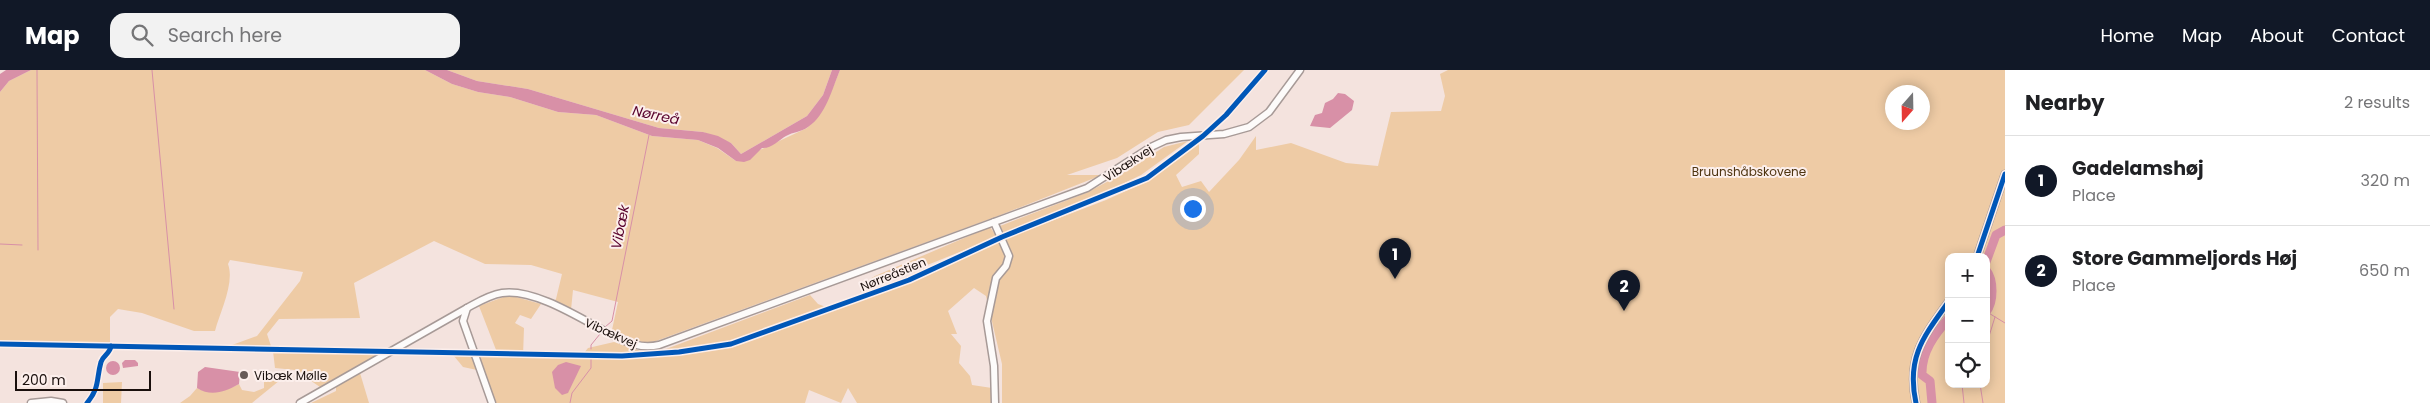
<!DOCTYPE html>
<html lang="en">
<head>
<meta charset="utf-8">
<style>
  body { margin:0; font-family:Poppins,sans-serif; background:#f2f2f2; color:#202124 }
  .controls { position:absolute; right:15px; bottom:15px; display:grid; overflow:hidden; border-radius:10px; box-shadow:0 2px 12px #0003 }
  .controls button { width:45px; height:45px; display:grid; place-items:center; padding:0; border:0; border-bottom:1px solid #e0e0e0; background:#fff; color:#202124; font:25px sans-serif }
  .compass { position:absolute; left:1885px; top:15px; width:45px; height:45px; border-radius:50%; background:#fff; box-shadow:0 2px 12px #0003; rotate:200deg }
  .scale { position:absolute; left:15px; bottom:12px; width:136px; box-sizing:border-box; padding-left:5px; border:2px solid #190f0c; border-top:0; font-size:14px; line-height:18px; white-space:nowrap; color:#190f0c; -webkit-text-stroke:4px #fcefec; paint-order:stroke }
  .you { position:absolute; left:1192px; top:138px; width:18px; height:18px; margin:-12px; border:4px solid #fff; border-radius:50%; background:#1a73e8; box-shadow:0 0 0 8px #1a73e833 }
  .badge { display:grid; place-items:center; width:32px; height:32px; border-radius:50%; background:#111827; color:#fff; font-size:16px; font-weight:700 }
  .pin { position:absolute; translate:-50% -41px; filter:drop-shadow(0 1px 2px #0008) }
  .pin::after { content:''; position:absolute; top:26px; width:18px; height:15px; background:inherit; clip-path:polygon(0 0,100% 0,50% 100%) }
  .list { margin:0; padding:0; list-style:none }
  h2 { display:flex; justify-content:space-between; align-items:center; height:65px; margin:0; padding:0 20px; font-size:21px }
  h2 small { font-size:16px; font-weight:400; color:#757577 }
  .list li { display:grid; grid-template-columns:32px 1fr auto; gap:15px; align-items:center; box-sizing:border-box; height:90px; padding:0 20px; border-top:1px solid #e0e0e0 }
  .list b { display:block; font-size:19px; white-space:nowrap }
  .list p { margin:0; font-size:16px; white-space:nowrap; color:#757577 }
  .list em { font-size:16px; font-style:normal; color:#757577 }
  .icon { flex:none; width:28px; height:28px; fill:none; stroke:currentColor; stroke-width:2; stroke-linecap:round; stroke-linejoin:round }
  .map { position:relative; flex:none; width:2005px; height:333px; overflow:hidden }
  header { display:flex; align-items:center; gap:30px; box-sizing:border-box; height:70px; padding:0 25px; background:#111827; color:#fff }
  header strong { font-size:24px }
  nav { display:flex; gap:28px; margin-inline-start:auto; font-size:18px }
  .search { width:350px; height:45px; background:#f2f2f2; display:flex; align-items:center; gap:12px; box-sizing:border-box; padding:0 18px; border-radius:15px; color:#757577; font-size:19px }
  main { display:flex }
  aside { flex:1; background:#fff }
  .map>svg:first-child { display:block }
</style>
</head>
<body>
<header>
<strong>Map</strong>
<div class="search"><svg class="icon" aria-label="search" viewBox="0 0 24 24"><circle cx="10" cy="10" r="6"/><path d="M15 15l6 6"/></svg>Search here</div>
<nav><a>Home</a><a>Map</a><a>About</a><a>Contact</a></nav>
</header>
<main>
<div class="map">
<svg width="2005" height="333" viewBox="0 0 2005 333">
  <rect width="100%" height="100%" fill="#f4e3de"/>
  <g fill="#eecba5" fill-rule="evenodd">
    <path d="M 31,0 L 425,0 L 452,14 L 478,22 L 510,27 L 558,42 L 596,45 L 652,66 L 698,70 L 717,78 L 736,91 L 807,58 C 824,41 831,22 840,0 L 1244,0 L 1189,55 L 1158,62 L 1117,88 L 1067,105 L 1102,105 L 998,146 L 656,271 L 644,273 L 612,260 L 618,232 L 573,220 L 571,240 L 553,232 L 556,229 L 562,204 L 531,195 L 485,194 L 434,171 L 354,213 L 360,248 L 279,249 L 267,264 L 271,276 L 232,275 L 257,266 L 300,211 L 303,202 L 230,190 L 228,194 C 235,213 220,242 215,261 L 194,261 L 142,243 L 118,239 L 110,247 L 110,274 L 0,272 L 0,22 L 9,11 Z"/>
    <path d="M 447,0 L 832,0 L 823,25 L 807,46 L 741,84 L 731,73 L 703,62 L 659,58 L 528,19 L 477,11 Z"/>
    <path d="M 1448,0 L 2005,0 L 2005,333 L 1002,333 L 1002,294 L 986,226 L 974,218 L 948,241 L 957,264 L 951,264 L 961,276 L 959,293 L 970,306 L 972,315 L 992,318 L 994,333 L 857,333 L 848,318 L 841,333 L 809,320 L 805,333 L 494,333 L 478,286 L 498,285 L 479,236 L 509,225 L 541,234 L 531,249 L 520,245 L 515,253 L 524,258 L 523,286 L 580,288 L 588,278 L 614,272 L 644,282 L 666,279 L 810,225 L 818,234 L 834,240 L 923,206 L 1007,168 L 1106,130 L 1148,111 L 1199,74 L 1199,84 L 1176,105 L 1182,117 L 1201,111 L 1209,122 L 1239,90 L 1256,66 L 1256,80 L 1291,73 L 1346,93 L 1378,96 L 1391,42 L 1441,41 L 1445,26 L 1440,4 ZM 1892,22 L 1922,22 L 1922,52 L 1892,52 ZM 1949,187 L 1986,187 L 1986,314 L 1949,314 Z"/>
    <path d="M 1188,71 L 1141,105 L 1110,120 L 1004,163 L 1000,156 L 1086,123 L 1120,105 L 1164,77 Z"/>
    <path d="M 990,157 L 997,167 L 860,222 L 867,211 L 875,206 Z"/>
    <path d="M 273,281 L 381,283 L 320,317 L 295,300 L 275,298 Z"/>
    <path d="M 454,286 L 473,286 L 477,300 L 463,297 Z"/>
    <path d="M 290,302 L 252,333 L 180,333 L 190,326 L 197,318 C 208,325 227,321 239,314 L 242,320 L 254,322 L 264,318 L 264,306 L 272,303 Z"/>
    <path d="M 360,303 L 369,333 L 311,333 L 336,321 L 336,316 Z"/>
    <path d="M 122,312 L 121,333 L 103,333 L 103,313 Z"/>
  </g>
  <g fill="#d890a7">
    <path d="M 6,0 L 31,0 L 9,11 L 0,22 L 0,4 Z"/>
    <path d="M 425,0 L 447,0 L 477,11 L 528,19 L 659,58 L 703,62 L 718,66 L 731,73 L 741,84 L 807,46 L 823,25 L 832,0 L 840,0 C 832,19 826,45 808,57 C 801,62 793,62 786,66 C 779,70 771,79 762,78 L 750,90 L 744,92 L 736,91 L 718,78 L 698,70 L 652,66 L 596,45 L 558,42 L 510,27 L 478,22 L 452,14 Z"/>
    <path d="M 1338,23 L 1345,24 L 1354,31 L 1352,40 L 1330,58 L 1310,56 L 1315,45 L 1322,43 L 1325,33 L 1333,29 Z"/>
    <path d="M 125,290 L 135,290 L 138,293 L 138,296 L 123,298 L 122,293 Z"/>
    <circle cx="113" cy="298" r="7"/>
    <path d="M 566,292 L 581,296 L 568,323 L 562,325 L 555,318 L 552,302 L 558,295 Z"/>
    <path d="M 205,297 L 240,302 L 239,314 C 225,322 211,327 197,318 L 198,302 Z"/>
  </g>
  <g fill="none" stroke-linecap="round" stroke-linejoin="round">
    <g stroke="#d890a7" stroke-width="1">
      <path d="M 37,0 L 38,180"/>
      <path d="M 152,0 L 174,239"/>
      <path d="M 0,174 L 22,175"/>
      <path d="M 1987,242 L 2005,253"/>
      <path d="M 605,257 L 612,251 L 649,65"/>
      <path d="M 1986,276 L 1995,247"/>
      <path d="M 591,279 L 591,275 L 600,264"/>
      <path d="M 1962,314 L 1964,333"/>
      <path d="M 1980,314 L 1983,333"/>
      <path d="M 570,333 L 572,323 L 591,298 L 591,289"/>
    </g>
    <g stroke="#d890a7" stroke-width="9">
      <path d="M 1986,192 L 1996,165 L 2005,160"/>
      <path d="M 1986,200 C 1994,210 1994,232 1986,242"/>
      <path d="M 1932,333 L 1930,311 L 1922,305 C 1921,282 1935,264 1949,248"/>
    </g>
    <defs>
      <g id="minor">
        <path d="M 994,152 L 1009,186 L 1006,196 L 996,208 L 987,251 L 994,296 L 995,333"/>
        <path d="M 1977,187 L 2005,104"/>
        <path d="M 467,238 L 463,251 L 492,333"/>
        <path d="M 31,333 L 51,331 L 63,333"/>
        <path d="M 300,333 L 467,238 C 478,232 489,225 502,223 C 535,218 583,250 612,265 C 628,273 641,279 659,275 L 1087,118 L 1151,77 L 1166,70 L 1181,67 L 1224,64 L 1249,57 L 1269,42 L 1300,0"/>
        <path d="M 1916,333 C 1906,287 1924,266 1949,231"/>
      </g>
    </defs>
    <use href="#minor" stroke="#a79a97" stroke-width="9"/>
    <use href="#minor" stroke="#fdfbfa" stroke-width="6"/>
    <defs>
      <g id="cycleway">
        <path d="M 1977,187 L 2005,104"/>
        <path d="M 0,274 L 622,286 L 679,282 L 731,274 L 909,210 L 1002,167 L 1147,108 L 1203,66 L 1226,45 L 1265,0"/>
        <path d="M 87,333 C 100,317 96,310 101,292 C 103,285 110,284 111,276"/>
        <path d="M 1916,333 C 1906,287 1924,266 1949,231"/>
      </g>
    </defs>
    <use href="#cycleway" stroke="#fcefec" stroke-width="8"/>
    <use href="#cycleway" stroke="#0057b8" stroke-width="5"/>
  </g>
  <circle fill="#665956" stroke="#fcefec" stroke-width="2" cx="244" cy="305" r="5"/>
  <g text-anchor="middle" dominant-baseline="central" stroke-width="4" stroke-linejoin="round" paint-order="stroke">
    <g font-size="12" fill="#190f0c" stroke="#fcefec">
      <text transform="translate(1128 93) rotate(-33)">Vibækvej</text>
      <text transform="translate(893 204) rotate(-22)">Nørreåstien</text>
      <text transform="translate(611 263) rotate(24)">Vibækvej</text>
    </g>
    <g font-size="12" fill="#4e3410" stroke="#fcefec">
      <text x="1749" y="101">Bruunshåbskovene</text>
    </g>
    <g font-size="12" fill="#190f0c" stroke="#fcefec" text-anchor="start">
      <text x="254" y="305">Vibæk Mølle</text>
    </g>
    <g font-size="14" font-style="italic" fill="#58002c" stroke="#fcefec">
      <text transform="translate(656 45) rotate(12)">Nørreå</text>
      <text transform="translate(620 157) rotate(-79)">Vibæk</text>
    </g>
  </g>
</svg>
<div class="controls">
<button>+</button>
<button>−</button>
<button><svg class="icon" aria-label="locate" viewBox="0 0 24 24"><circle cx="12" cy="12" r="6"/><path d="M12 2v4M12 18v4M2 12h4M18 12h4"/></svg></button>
</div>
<svg class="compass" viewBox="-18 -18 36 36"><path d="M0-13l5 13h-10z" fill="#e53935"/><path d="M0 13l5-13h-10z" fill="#757577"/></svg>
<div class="scale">200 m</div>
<div class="you"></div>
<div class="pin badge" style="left:1395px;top:209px">1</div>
<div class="pin badge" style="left:1624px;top:241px">2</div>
</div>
<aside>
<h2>Nearby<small>2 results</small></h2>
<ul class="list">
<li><span class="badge">1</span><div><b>Gadelamshøj</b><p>Place</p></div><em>320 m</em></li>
<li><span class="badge">2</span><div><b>Store Gammeljords Høj</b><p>Place</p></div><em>650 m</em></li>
</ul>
</aside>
</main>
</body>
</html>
